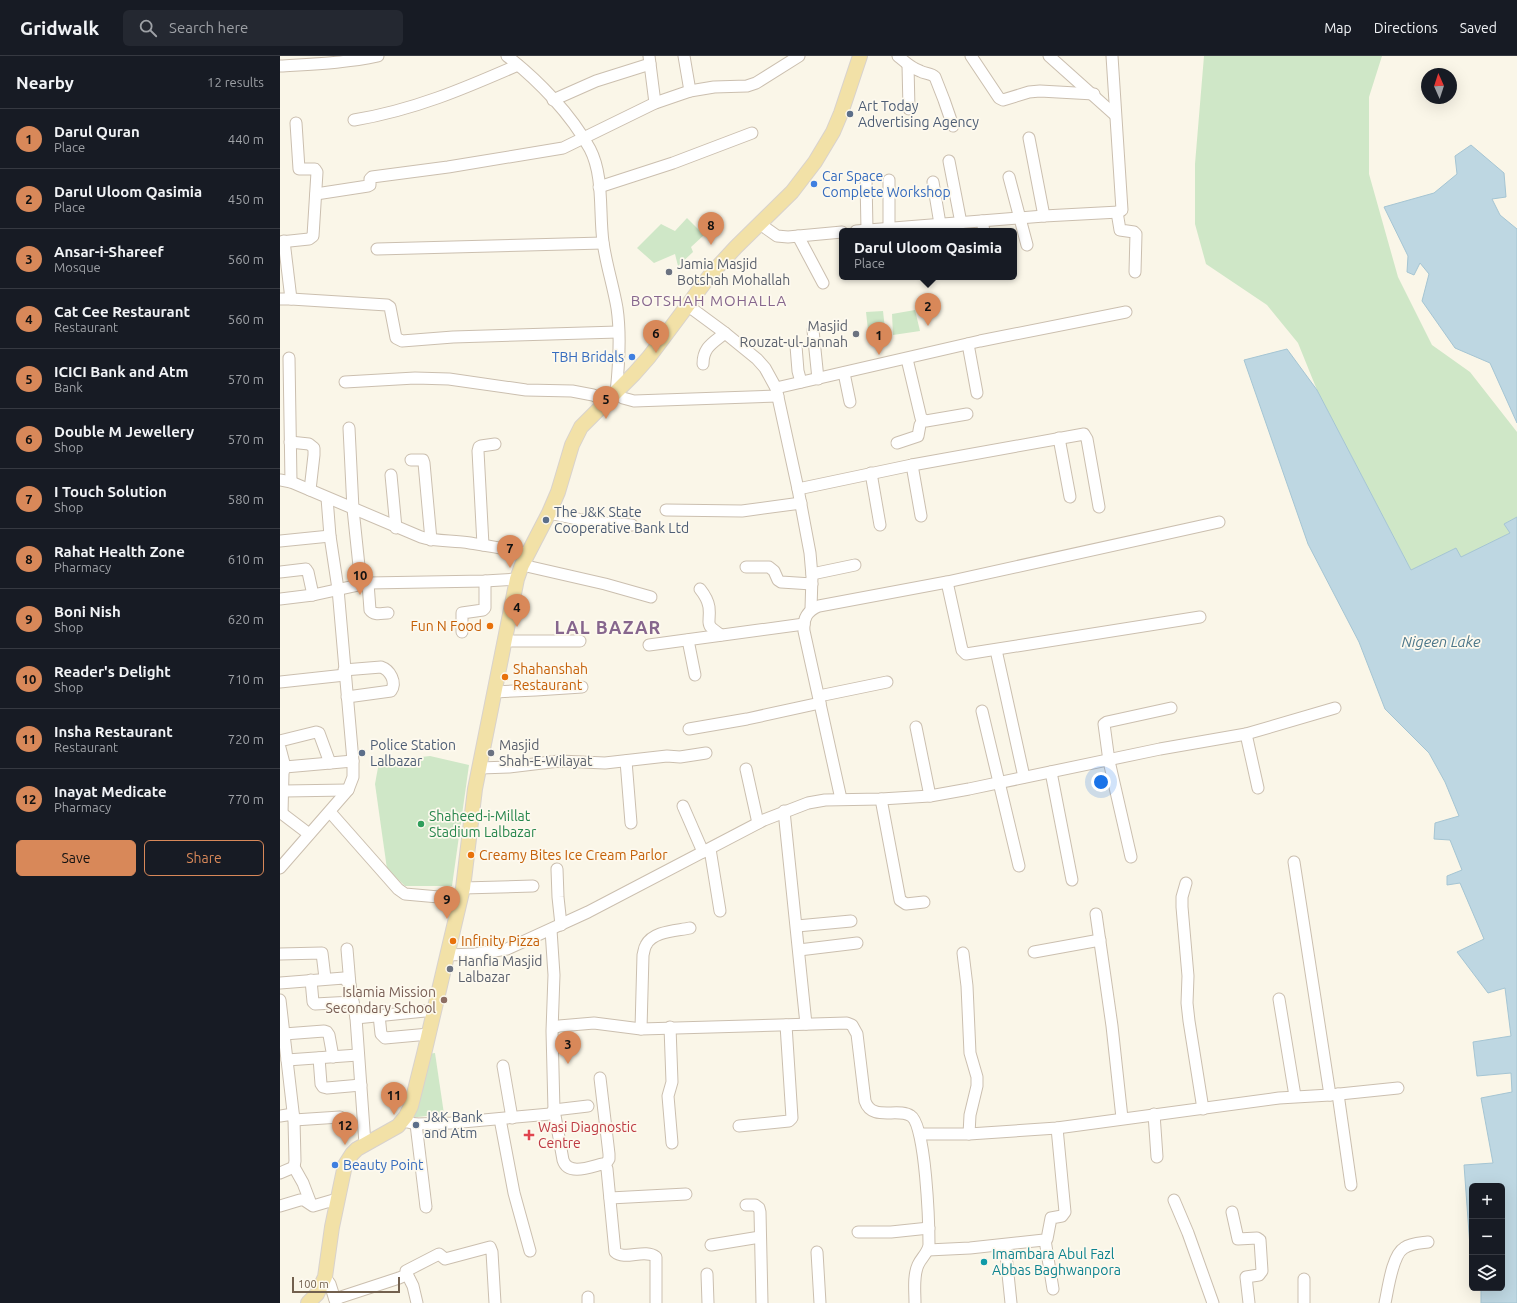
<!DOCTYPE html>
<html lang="en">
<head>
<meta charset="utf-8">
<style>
  body { margin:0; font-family:Ubuntu,sans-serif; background:#242831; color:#f1f3f6 }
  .controls { position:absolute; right:12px; bottom:12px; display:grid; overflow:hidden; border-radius:6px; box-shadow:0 4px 16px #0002 }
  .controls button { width:36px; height:36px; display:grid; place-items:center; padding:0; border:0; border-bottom:1px solid #363941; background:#171b24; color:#f1f3f6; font:20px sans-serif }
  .compass { position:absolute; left:1141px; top:12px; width:36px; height:36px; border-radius:50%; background:#171b24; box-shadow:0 4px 16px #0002; rotate:357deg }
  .scale { position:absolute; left:12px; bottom:10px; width:108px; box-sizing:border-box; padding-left:4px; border:2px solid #72604e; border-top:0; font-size:11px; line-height:14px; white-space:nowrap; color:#72604e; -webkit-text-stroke:3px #fdf9ee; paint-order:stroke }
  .you { position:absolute; left:821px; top:726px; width:14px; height:14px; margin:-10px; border:3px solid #fff; border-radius:50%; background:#1a73e8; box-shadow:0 0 0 6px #1a73e833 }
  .badge { display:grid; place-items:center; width:26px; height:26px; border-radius:50%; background:#d88859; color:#111; font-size:13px; font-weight:700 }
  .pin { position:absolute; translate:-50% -33px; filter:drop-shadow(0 1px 2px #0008) }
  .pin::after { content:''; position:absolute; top:21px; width:14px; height:12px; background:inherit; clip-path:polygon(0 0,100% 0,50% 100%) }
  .popup { position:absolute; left:559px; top:172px; width:178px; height:52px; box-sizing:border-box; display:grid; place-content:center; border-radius:6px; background:#171b24; filter:drop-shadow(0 1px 3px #0005); font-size:13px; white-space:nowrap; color:#9ea1a6 }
  .popup b { font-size:15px; color:#f1f3f6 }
  .popup::after { content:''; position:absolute; left:50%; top:100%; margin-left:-8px; border:8px solid transparent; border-top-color:#171b24 }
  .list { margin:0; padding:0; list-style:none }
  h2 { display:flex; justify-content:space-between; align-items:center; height:52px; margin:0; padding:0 16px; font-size:17px }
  h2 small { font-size:13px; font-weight:400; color:#9ea1a6 }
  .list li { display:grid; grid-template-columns:26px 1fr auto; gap:12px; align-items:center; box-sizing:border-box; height:60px; padding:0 16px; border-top:1px solid #363941 }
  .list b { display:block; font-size:15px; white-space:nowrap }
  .list p { margin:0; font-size:13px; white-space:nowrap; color:#9ea1a6 }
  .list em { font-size:13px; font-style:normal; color:#9ea1a6 }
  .actions { display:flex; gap:8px; padding:12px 16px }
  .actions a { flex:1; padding:9px 0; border:1px solid #d88859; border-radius:6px; text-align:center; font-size:14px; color:#d88859 }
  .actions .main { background:#d88859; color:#111 }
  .icon { flex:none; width:22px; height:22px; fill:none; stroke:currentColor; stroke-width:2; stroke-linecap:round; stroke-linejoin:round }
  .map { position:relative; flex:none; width:1237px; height:1247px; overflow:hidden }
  header { display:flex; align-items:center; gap:24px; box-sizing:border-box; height:56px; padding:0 20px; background:#171b24; border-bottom:1px solid #363941 }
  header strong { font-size:19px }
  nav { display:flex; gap:22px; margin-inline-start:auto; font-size:14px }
  .search { width:280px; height:36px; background:#242831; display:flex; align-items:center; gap:10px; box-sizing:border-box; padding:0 14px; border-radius:6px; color:#9ea1a6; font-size:15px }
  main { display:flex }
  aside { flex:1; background:#171b24 }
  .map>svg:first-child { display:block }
</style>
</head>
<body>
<header>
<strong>Gridwalk</strong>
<div class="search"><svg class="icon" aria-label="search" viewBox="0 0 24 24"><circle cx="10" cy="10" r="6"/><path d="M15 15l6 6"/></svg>Search here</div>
<nav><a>Map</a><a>Directions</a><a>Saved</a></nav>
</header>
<main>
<aside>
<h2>Nearby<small>12 results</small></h2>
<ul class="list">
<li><span class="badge">1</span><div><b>Darul Quran</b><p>Place</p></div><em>440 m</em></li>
<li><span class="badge">2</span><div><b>Darul Uloom Qasimia</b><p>Place</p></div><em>450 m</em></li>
<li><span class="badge">3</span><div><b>Ansar-i-Shareef</b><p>Mosque</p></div><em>560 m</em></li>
<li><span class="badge">4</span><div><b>Cat Cee Restaurant</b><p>Restaurant</p></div><em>560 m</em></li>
<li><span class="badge">5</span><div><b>ICICI Bank and Atm</b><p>Bank</p></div><em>570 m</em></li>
<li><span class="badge">6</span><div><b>Double M Jewellery</b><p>Shop</p></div><em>570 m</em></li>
<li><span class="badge">7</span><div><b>I Touch Solution</b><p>Shop</p></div><em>580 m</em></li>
<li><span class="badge">8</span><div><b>Rahat Health Zone</b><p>Pharmacy</p></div><em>610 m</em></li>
<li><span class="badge">9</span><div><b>Boni Nish</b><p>Shop</p></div><em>620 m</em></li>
<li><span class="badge">10</span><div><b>Reader's Delight</b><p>Shop</p></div><em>710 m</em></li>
<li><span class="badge">11</span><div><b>Insha Restaurant</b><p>Restaurant</p></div><em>720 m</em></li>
<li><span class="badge">12</span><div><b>Inayat Medicate</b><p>Pharmacy</p></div><em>770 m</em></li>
</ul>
<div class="actions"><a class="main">Save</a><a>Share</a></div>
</aside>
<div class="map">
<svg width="1237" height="1247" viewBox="0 0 1237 1247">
  <rect width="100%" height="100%" fill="#faf6e8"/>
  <g fill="#cfe7c7">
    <path d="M 924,0 L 1102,0 L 1089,41 L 1089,118 L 1118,221 L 1152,289 L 1190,316 L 1237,376 L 1237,461 L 1224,468 L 1230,477 L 1181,502 L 1176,493 L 1131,514 L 1037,334 L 1018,287 L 987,249 L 926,208 L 915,168 L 915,108 Z"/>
    <path d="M 407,162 L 424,179 L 411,191 L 413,196 L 398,210 L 395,198 L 374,207 L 357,192 L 381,168 L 395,175 Z"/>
    <path d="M 635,254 L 640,275 L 613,279 L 612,258 Z"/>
    <path d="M 603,255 L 606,282 L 589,283 L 586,256 Z"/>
    <path d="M 150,700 L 189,709 L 172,830 L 125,830 L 107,813 L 95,728 L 99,706 Z"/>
    <path d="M 155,997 L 164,1058 L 129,1062 L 146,998 Z"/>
  </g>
  <g fill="#bed7e2" stroke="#a5c5d3">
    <path d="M 1191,89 L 1224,117 L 1226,141 L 1212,143 L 1220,159 L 1237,173 L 1237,367 L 1210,307 L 1175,292 L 1142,245 L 1149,218 L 1140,207 L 1134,219 L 1127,216 L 1128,200 L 1104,151 L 1154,137 L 1177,118 L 1175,100 Z"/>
    <path d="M 1007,293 L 1037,334 L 1131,514 L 1176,492 L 1181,501 L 1230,477 L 1224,468 L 1237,461 L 1237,1247 L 1201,1247 L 1201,1232 L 1222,1232 L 1222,1130 L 1192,1130 L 1191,1204 L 1184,1109 L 1213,1107 L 1201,1042 L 1232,1036 L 1231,1017 L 1197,1020 L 1193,986 L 1231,980 L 1225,932 L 1208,937 L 1177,896 L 1204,883 L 1180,827 L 1167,829 L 1167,820 L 1182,814 L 1170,784 L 1154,783 L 1155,767 L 1179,760 L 1165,726 L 1149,697 L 1105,653 L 1079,586 L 1028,488 L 964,304 Z"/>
  </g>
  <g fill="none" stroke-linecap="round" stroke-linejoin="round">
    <defs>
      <g id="minor">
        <path d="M 227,0 C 258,24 291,58 310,93 C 324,120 319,156 323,186 C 326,208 333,229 337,252 C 341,279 339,309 336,337 L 343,342 L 354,345 L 498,340"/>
        <path d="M 369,0 L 375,47"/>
        <path d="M 404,0 L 410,35"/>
        <path d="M 618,0 C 625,6 631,12 640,15 C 645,18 651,17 655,21 L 664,44 L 673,70"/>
        <path d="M 691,0 L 719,42 L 723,44 L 749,36 L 760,35 L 814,38"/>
        <path d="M 769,0 L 835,59"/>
        <path d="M 628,9 L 629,53"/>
        <path d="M 0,10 C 33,8 66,7 98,0"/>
        <path d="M 273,44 L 316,25 L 370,8"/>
        <path d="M 74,64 C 134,54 183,33 238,9"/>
        <path d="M 749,82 L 764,160"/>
        <path d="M 669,105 L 681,167"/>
        <path d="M 729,121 L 747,189"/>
        <path d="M 586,123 L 587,174"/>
        <path d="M 609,124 L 609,172"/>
        <path d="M 653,126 L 660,168"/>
        <path d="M 319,131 L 393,107 L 472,77"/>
        <path d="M 36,138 L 88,130 L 90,129 L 90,123 L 92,121 L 168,111 L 283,92 L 375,47 L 410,35 L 434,31 L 467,30 L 476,27 L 519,0"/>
        <path d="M 837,156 L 840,174 L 854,176 L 856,178 L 855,216"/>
        <path d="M 702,165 L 704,175"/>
        <path d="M 480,168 L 497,180 L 508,181 L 562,176"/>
        <path d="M 576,175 L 764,160 L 839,156 L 842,154 L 832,0"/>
        <path d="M 518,180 L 543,227"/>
        <path d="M 4,185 L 11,243"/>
        <path d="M 0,186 L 29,183 L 33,180 L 37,116 L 35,113 L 19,113 L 16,67"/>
        <path d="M 97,193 L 323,187"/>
        <path d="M 0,243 L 11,243 L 107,249 L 110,251 L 116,282 L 122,285 L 173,281 L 338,276"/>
        <path d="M 407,249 L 445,277 L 477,303 L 485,312 L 496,332 L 518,433 L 530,497 L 532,520 L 531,553"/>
        <path d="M 533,274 L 538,323"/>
        <path d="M 688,288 L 697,337"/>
        <path d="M 516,290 L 518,315 L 521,326"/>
        <path d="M 9,302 L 11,426"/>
        <path d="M 627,303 L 641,362 L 646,365 L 687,358"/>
        <path d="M 423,308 C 423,291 433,287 445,277"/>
        <path d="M 564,317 L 570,346"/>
        <path d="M 65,326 L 135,322 L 169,323 L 246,334 L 292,335 L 313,339 L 326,345"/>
        <path d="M 496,332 L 700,285 L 846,256"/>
        <path d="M 69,372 L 73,453 L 81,529"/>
        <path d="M 779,382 L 790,441"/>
        <path d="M 10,386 L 29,388 L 34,392 L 34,399 L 30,434"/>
        <path d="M 617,387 L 638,380 L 640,369 L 643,364"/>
        <path d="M 131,404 L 143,404 L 144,407 L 151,484"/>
        <path d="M 632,409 L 641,460"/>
        <path d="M 591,417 L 600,469"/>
        <path d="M 111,419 L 116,472"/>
        <path d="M 0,424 L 11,426 L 141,481 C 157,486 173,484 190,487 C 209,490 229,493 248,498"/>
        <path d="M 518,433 L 632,409 L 804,378 L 807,383 L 819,451"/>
        <path d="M 386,454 L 462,455 L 521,447"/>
        <path d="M 269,457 L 312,466 L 352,469"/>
        <path d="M 0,485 L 50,480"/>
        <path d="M 203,489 L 198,395 L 199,391 L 201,390 L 215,388"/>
        <path d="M 242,509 L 325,528 L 371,541"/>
        <path d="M 466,511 L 489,511 L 494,515 L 498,524 L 501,526 L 532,528"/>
        <path d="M 0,516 L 26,513 L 28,516 L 33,539"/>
        <path d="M 532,518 L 575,509"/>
        <path d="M 667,526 L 682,594 L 686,598 L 920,561"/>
        <path d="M 88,527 L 90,554 C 94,560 102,557 108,557"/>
        <path d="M 420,533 C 424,538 428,545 429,551 C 431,569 423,567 441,579"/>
        <path d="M 0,543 L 33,539 L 88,527 L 205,525 L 237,523"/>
        <path d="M 182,576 L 182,557 L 203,554 L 205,552 L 205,525"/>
        <path d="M 408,584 L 415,619"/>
        <path d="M 225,585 L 300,585"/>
        <path d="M 369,589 L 524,568"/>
        <path d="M 716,594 L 744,721"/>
        <path d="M 64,614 L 101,611 C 110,614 117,626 111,635 L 67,641"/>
        <path d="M 0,626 L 65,619"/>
        <path d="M 214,636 L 256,634 L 302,631"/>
        <path d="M 539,640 L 607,626"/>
        <path d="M 702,655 L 739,810"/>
        <path d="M 636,671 L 650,740"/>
        <path d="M 409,673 L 467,663 L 540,647"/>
        <path d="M 966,678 L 978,732"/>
        <path d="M 0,685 L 36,676 L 39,677 L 50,707"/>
        <path d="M 0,692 L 5,711"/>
        <path d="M 346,705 L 351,767"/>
        <path d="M 200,712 L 229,711 L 279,705 L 325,707 L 387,700 L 400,701 L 426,697"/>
        <path d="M 466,713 L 478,767"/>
        <path d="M 771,716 L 792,824"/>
        <path d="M 4,735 L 68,734"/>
        <path d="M 561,743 L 524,575 C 523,562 527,555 539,550 L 667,526 L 939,466"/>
        <path d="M 601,743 L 620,844 L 626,848 L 644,846"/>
        <path d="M 403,750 L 423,796"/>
        <path d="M 504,755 L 526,968"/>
        <path d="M 0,756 L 29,778"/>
        <path d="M 50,756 L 118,833 L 125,838 L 181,843"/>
        <path d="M 2,757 L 3,717 L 5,711 L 73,705"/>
        <path d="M 430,793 L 440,855"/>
        <path d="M 851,801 L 829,705 L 824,668 L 827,666 L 891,652"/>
        <path d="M 1014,806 L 1050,1039"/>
        <path d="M 0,812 L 68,734 L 73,721 L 73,705 L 58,533 L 50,480 L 47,442"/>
        <path d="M 277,813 L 278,841 L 281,869"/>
        <path d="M 906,827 L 902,841 L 902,851 L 908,920 L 907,947 L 909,965 L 923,1053"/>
        <path d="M 183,832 L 253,830"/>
        <path d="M 816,858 L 832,970 L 842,1062"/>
        <path d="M 517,870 L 571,865"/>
        <path d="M 271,874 L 274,919 L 272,975 L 274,1054 L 283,1104 C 288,1120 310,1111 322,1108 L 325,1109 L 327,1113 L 335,1196 C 345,1205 365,1192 376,1201 L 376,1247"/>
        <path d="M 67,893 L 70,929"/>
        <path d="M 519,894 L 577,887"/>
        <path d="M 754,896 L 820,884"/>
        <path d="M 683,897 L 687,930 L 690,997 L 697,1021 L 697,1030 L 690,1059 L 689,1078"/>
        <path d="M 0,898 L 42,897 L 45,922"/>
        <path d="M 168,899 L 195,898 L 227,893 L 308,856 L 484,764 L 528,747 L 545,744 L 601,743 L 650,740 L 689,733 L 880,693 L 966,678 L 1055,652"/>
        <path d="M 31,924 L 33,946 L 35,948 L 73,946"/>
        <path d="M 0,927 L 64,922 L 70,929 L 76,962 L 85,1088"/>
        <path d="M 999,943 L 1015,1040"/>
        <path d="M 0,944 L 14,1064 L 15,1105 L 14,1111 L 0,1117"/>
        <path d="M 99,959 L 101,978 L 105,982 L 149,978"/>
        <path d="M 76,962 L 155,954"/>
        <path d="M 390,971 L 392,1026 L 388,1040 L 392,1087"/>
        <path d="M 273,972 L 279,970 L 314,967 L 361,973 L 567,967 L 572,969 L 577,978 L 585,1045 C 592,1066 618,1051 631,1060 C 646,1069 649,1170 649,1189 C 648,1197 641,1202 638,1209 C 633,1220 635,1235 635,1247"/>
        <path d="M 361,973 L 363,899 C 364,896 364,892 366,889 C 373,875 396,875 410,872"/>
        <path d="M 4,978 L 44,975 L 47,976 L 49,979 L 53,1001"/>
        <path d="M 39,1002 L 41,1028 L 43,1031 L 47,1032 L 81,1029"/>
        <path d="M 7,1004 L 78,999"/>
        <path d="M 223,1010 L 232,1062"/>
        <path d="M 320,1022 L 329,1098 L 329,1103 L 325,1109"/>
        <path d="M 1058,1038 L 1071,1129"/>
        <path d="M 874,1058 L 877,1101"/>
        <path d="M 0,1060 L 13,1058"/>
        <path d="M 220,1063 L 234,1137 L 250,1195"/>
        <path d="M 14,1064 L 60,1061"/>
        <path d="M 123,1065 L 136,1068 L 171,1067 L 270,1058 L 274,1054 L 308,1050"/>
        <path d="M 136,1068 L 146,1151"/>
        <path d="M 459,1070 L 509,1065 L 512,1062 L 506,969"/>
        <path d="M 640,1078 L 689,1078 L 777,1072 L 999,1042 L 1050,1039 L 1118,1032"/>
        <path d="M 14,1111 L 23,1127 L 31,1148"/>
        <path d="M 330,1142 L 406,1138"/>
        <path d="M 894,1144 L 908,1177 L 933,1247"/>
        <path d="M 466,1149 L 475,1149 L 479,1152 L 480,1156 L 482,1247"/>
        <path d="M 0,1150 L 20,1144 L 24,1144 L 33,1150 L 57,1143"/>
        <path d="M 952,1156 L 958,1183 L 977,1182 L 980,1184 L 982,1215 L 979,1219 L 966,1221 L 969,1247"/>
        <path d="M 578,1176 L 611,1176 L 649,1172"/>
        <path d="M 765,1184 L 773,1233"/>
        <path d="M 431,1189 L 480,1181"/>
        <path d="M 725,1189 L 731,1247"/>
        <path d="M 648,1194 L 690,1192 L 764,1184 L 767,1183 L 771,1162 L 782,1160 L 785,1156 L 777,1072"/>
        <path d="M 537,1196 L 540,1247"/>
        <path d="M 127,1218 L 133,1230 L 137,1247"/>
        <path d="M 427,1218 L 428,1247"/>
        <path d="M 45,1221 L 50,1228 L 56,1247"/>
        <path d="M 1024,1223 L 1024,1247"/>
        <path d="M 308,1241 L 308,1247"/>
        <path d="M 55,1243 L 119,1222 L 126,1219 L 126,1215 L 159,1198 L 165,1203 L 210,1191 L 212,1196 L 215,1247"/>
        <path d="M 1105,1247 C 1108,1234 1112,1199 1124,1192 C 1131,1187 1141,1187 1148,1186"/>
      </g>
      <path id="major" d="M 28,1247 L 37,1238 L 45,1221 L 52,1171 L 65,1109 L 72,1098 L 77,1093 L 118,1070 L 126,1060 L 131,1050 L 144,998 L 183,832 L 195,733 L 237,523 L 242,509 L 269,457 L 278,436 L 292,389 L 301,371 L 354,318 L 369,301 L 431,218 L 456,191 L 512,136 L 535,106 L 553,76 L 561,57 L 580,0"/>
    </defs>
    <use href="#minor" stroke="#cbbfaf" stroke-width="13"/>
    <use href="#major" stroke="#d8d2cd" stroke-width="16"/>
    <use href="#minor" stroke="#fff" stroke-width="11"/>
    <use href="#major" stroke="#f2e1a7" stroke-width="14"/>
  </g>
  <g fill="#5c6f8a" stroke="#fdf9ee" stroke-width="1.5">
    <circle cx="570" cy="58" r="4"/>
    <circle cx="266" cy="464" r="4"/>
    <circle cx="82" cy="697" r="4"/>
    <circle cx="136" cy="1069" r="4"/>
  </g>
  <g fill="#3f7fe0" stroke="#fdf9ee" stroke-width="1.5">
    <circle cx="534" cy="128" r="4"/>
    <circle cx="352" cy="301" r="4"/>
    <circle cx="55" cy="1109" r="4"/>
  </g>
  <g fill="#6b7280" stroke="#fdf9ee" stroke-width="1.5">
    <circle cx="389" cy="216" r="4"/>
    <circle cx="576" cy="278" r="4"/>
    <circle cx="211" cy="697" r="4"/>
    <circle cx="170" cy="913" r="4"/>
  </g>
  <g fill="#e8710a" stroke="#fdf9ee" stroke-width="1.5">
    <circle cx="210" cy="570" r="4"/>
    <circle cx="225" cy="621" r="4"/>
    <circle cx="191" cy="799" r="4"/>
    <circle cx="173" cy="885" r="4"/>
  </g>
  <circle fill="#2e9e5b" stroke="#fdf9ee" stroke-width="1.5" cx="141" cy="768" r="4"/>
  <circle fill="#8d6e63" stroke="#fdf9ee" stroke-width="1.5" cx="164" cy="944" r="4"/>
  <path fill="#e0444e" stroke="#fdf9ee" stroke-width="1.5" d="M247 1073h4v4h4v4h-4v4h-4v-4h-4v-4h4z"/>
  <circle fill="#0f9aa8" stroke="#fdf9ee" stroke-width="1.5" cx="704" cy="1206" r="4"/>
  <g text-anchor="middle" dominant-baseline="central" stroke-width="3.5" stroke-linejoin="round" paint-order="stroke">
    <g font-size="14" fill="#4e5e75" stroke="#fdf9ee" text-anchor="start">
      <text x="578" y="50">Art Today<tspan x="578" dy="16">Advertising Agency</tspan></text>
      <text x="274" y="456">The J&amp;K State<tspan x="274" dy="16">Cooperative Bank Ltd</tspan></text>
      <text x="90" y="689">Police Station<tspan x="90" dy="16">Lalbazar</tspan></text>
      <text x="144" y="1061">J&amp;K Bank<tspan x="144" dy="16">and Atm</tspan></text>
    </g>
    <g font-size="14" fill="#366cbe" stroke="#fdf9ee" text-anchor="start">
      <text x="542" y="120">Car Space<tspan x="542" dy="16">Complete Workshop</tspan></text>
      <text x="344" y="301" text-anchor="end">TBH Bridals</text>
      <text x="63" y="1109">Beauty Point</text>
    </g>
    <g font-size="14" fill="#5b616d" stroke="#fdf9ee" text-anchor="start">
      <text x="397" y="208">Jamia Masjid<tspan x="397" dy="16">Botshah Mohallah</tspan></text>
      <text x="568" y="270" text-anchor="end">Masjid<tspan x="568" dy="16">Rouzat-ul-Jannah</tspan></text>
      <text x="219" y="689">Masjid<tspan x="219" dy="16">Shah-E-Wilayat</tspan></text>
      <text x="178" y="905">Hanfia Masjid<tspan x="178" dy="16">Lalbazar</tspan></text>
    </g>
    <g font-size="14" fill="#c56008" stroke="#fdf9ee" text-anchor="start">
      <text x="202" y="570" text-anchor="end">Fun N Food</text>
      <text x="233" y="613">Shahanshah<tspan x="233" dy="16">Restaurant</tspan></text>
      <text x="199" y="799">Creamy Bites Ice Cream Parlor</text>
      <text x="181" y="885">Infinity Pizza</text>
    </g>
    <g font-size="14" fill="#27864d" stroke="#fdf9ee" text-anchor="start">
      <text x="149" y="760">Shaheed-i-Millat<tspan x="149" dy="16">Stadium Lalbazar</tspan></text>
    </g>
    <g font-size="14" fill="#785e54" stroke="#fdf9ee" text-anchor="end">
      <text x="156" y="936">Islamia Mission<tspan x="156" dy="16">Secondary School</tspan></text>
    </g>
    <g font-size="14" fill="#be3a42" stroke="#fdf9ee" text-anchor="start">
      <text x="258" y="1071">Wasi Diagnostic<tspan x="258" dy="16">Centre</tspan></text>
    </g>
    <g font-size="14" fill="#0d838f" stroke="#fdf9ee" text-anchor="start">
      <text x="712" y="1198">Imambara Abul Fazl<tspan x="712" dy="16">Abbas Baghwanpora</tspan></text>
    </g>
    <g font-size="15" letter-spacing="1" fill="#86668d" stroke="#fdf9ee">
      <text x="429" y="244">BOTSHAH MOHALLA</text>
    </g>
    <g font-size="15" font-style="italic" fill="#4d778a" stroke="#fdf9ee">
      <text x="1161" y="585">Nigeen Lake</text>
    </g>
    <g font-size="18" font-weight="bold" letter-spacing="1" fill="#86668d" stroke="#fdf9ee">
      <text x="328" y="571">LAL BAZAR</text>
    </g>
  </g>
</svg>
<div class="controls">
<button>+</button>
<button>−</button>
<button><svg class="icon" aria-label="layers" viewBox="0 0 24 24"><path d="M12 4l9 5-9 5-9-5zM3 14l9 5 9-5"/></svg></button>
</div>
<svg class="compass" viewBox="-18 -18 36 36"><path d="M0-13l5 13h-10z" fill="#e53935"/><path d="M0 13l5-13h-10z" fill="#9ea1a6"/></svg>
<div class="scale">100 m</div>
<div class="you"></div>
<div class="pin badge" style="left:599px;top:299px">1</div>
<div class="pin badge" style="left:648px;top:270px">2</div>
<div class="popup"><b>Darul Uloom Qasimia</b>Place</div>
<div class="pin badge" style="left:288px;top:1008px">3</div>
<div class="pin badge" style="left:237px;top:571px">4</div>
<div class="pin badge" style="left:326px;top:363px">5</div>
<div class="pin badge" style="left:376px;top:297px">6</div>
<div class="pin badge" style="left:230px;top:512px">7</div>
<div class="pin badge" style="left:431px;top:189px">8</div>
<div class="pin badge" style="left:167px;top:863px">9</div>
<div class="pin badge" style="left:80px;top:539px">10</div>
<div class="pin badge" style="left:114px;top:1059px">11</div>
<div class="pin badge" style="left:65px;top:1089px">12</div>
</div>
</main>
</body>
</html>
